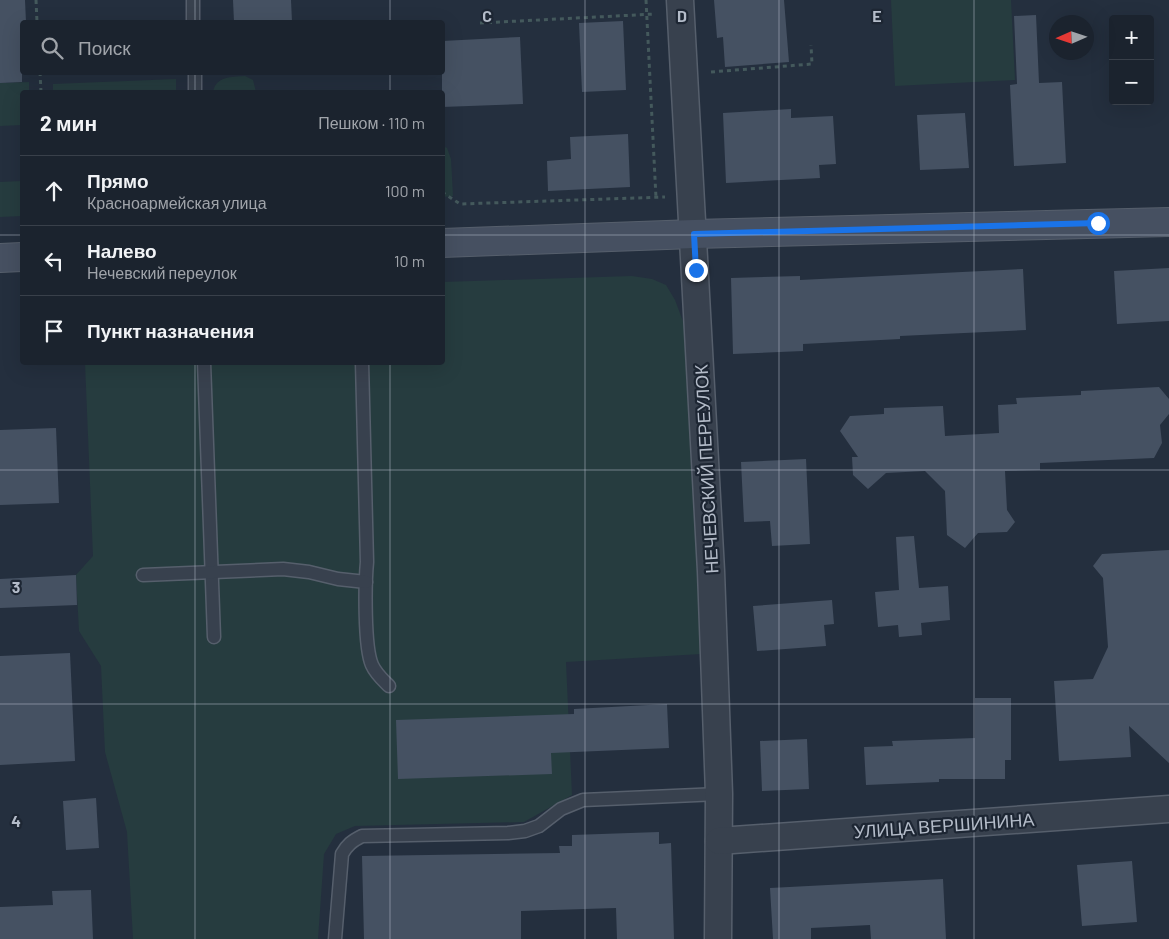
<!DOCTYPE html>
<html lang="ru">
<head>
<meta charset="utf-8">
<style>
  body { margin:0; font-family:Barlow,sans-serif; background:#242b36; color:#f1f3f6 }
  .controls { position:absolute; right:15px; top:15px; display:grid; overflow:hidden; border-radius:5px; box-shadow:0 5px 20px #0002 }
  .controls button { width:45px; height:45px; display:grid; place-items:center; padding:0; border:0; border-bottom:1px solid #39404a; background:#1b232e; color:#f1f3f6; font:25px sans-serif }
  .compass { position:absolute; left:1049px; top:15px; width:45px; height:45px; border-radius:50%; background:#1b232e; box-shadow:0 5px 20px #0002; rotate:267deg }
  .stop { position:absolute; width:15px; height:15px; margin:-11px; border:4px solid #1a73e8; border-radius:50%; background:#fff }
  .stop.end { background:#1a73e8; border-color:#fff; box-shadow:0 1px 5px #0008 }
  .list { margin:0; padding:0; list-style:none }
  h2 { display:flex; justify-content:space-between; align-items:center; height:65px; margin:0; padding:0 20px; font-size:21px }
  h2 small { font-size:16px; font-weight:400; color:#a0a4aa }
  .list li { display:grid; grid-template-columns:32px 1fr auto; gap:15px; align-items:center; box-sizing:border-box; height:70px; padding:0 20px; border-top:1px solid #39404a }
  .list b { display:block; font-size:19px; white-space:nowrap }
  .list p { margin:0; font-size:16px; white-space:nowrap; color:#a0a4aa }
  .list em { font-size:16px; font-style:normal; color:#a0a4aa }
  .icon { flex:none; width:28px; height:28px; fill:none; stroke:currentColor; stroke-width:2; stroke-linecap:round; stroke-linejoin:round }
  .map { position:relative; flex:none; width:1169px; height:939px; overflow:hidden }
  .search { position:absolute; background:#1b232e; box-shadow:0 5px 20px #0002; left:20px; top:20px; width:425px; height:55px; display:flex; align-items:center; gap:12px; box-sizing:border-box; padding:0 18px; border-radius:5px; color:#a0a4aa; font-size:19px }
  .panel { position:absolute; background:#1b232e; box-shadow:0 5px 20px #0002; left:20px; top:90px; width:425px; height:275px; border-radius:5px }
  .map>svg:first-child { display:block }
</style>
</head>
<body>
<div class="map">
<svg width="1169" height="939" viewBox="0 0 1169 939">
  <rect width="100%" height="100%" fill="#242f3e"/>
  <g fill="#263c3f">
    <path d="M 891,0 L 1011,0 L 1015,80 L 895,86 Z"/>
    <path d="M 245,76 L 253,80 L 256,92 L 213,92 C 216,76 231,77 245,76 Z"/>
    <path d="M 176,79 L 176,92 L 53,92 L 53,84 Z"/>
    <path d="M 29,82 L 29,92 L 22,92 L 22,125 L 0,126 L 0,83 Z"/>
    <path d="M 443,146 L 447,148 L 451,159 L 453,196 L 443,197 Z"/>
    <path d="M 22,181 L 22,216 L 0,217 L 0,182 Z"/>
    <path d="M 632,276 L 652,279 L 666,285 L 675,300 L 684,324 L 695,429 L 701,575 L 701,654 L 566,662 L 572,795 L 524,822 L 355,826 L 336,834 L 324,854 L 318,939 L 133,939 L 127,832 L 105,752 L 101,666 L 79,631 L 76,575 L 93,556 L 85,363 L 442,362 L 443,282 Z"/>
  </g>
  <g fill="#455162">
    <path d="M 0,0 L 25,0 L 26,22 L 22,22 L 22,82 L 0,83 Z"/>
    <path d="M 233,0 L 291,0 L 292,22 L 234,22 Z"/>
    <path d="M 714,0 L 784,0 L 789,62 L 725,67 L 723,37 L 717,38 Z"/>
    <path d="M 1036,15 L 1039,83 L 1062,82 L 1066,163 L 1014,166 L 1010,85 L 1017,84 L 1014,16 Z"/>
    <path d="M 623,21 L 626,90 L 582,92 L 579,23 Z"/>
    <path d="M 520,37 L 523,104 L 442,107 L 442,41 Z"/>
    <path d="M 791,109 L 791,118 L 833,116 L 836,164 L 819,165 L 820,178 L 726,183 L 723,113 Z"/>
    <path d="M 965,113 L 969,168 L 920,170 L 917,115 Z"/>
    <path d="M 628,134 L 630,187 L 548,191 L 547,161 L 571,159 L 570,137 Z"/>
    <path d="M 1169,268 L 1169,321 L 1117,324 L 1114,271 Z"/>
    <path d="M 1023,269 L 1026,330 L 900,336 L 900,339 L 803,344 L 803,351 L 733,354 L 731,278 L 800,276 L 800,280 Z"/>
    <path d="M 1159,387 L 1169,399 L 1169,414 L 1160,425 L 1162,443 L 1154,458 L 1040,463 L 1040,470 L 1005,471 L 1007,510 L 1015,522 L 1007,532 L 978,533 L 965,548 L 947,535 L 945,491 L 925,471 L 886,473 L 868,489 L 853,475 L 852,457 L 858,457 L 840,431 L 850,416 L 884,414 L 884,408 L 943,406 L 945,436 L 999,433 L 998,405 L 1017,404 L 1016,398 L 1081,395 L 1081,391 Z"/>
    <path d="M 56,428 L 59,503 L 0,505 L 0,430 Z"/>
    <path d="M 806,459 L 810,544 L 772,546 L 770,521 L 744,522 L 741,462 Z"/>
    <path d="M 914,536 L 919,588 L 948,586 L 950,620 L 921,623 L 922,635 L 899,637 L 898,625 L 878,627 L 875,592 L 899,590 L 896,537 Z"/>
    <path d="M 1169,550 L 1169,763 L 1129,726 L 1131,757 L 1059,761 L 1054,681 L 1093,679 L 1108,647 L 1103,578 L 1093,566 L 1102,554 Z"/>
    <path d="M 76,575 L 77,605 L 0,608 L 0,579 Z"/>
    <path d="M 832,600 L 834,624 L 824,625 L 826,646 L 757,651 L 753,606 Z"/>
    <path d="M 70,653 L 75,761 L 0,765 L 0,656 Z"/>
    <path d="M 975,698 L 1011,698 L 1011,760 L 1005,760 L 1005,779 L 939,779 L 939,782 L 866,785 L 864,747 L 893,746 L 892,741 L 975,738 Z"/>
    <path d="M 667,704 L 669,748 L 551,753 L 552,774 L 398,779 L 396,720 L 574,714 L 574,709 Z"/>
    <path d="M 807,739 L 809,789 L 762,791 L 760,741 Z"/>
    <path d="M 96,798 L 99,848 L 66,850 L 63,801 Z"/>
    <path d="M 659,832 L 659,844 L 671,843 L 674,939 L 617,939 L 616,908 L 521,911 L 521,939 L 364,939 L 362,856 L 560,853 L 559,846 L 572,846 L 572,835 Z"/>
    <path d="M 1132,861 L 1137,922 L 1082,926 L 1077,865 Z"/>
    <path d="M 943,879 L 946,939 L 871,939 L 870,925 L 811,928 L 811,939 L 773,939 L 770,888 Z"/>
    <path d="M 91,890 L 93,939 L 0,939 L 0,907 L 53,905 L 52,891 Z"/>
  </g>
  <g fill="none" stroke-linecap="round" stroke-linejoin="round">
    <defs>
      <g id="service">
        <path d="M 193,0 L 193,22"/>
        <path d="M 195,72 L 195,92"/>
        <path d="M 204,362 L 214,637"/>
        <path d="M 362,362 L 367,562 C 365,583 364,647 372,665 C 376,674 383,680 389,686"/>
        <path d="M 143,575 L 283,569 L 309,572 L 338,579 L 366,582"/>
        <path d="M 335,939 L 342,854 C 347,845 352,841 362,836 L 508,833 L 525,831 L 539,826 L 561,809 L 583,800 L 719,794"/>
      </g>
      <g id="minor">
        <path d="M 680,0 L 711,571 L 719,794 L 718,939"/>
        <path d="M 719,841 L 1169,809"/>
      </g>
      <g id="secondary">
        <path d="M 442,243 L 694,234 L 1169,222"/>
        <path d="M 0,258 L 22,257"/>
      </g>
    </defs>
    <use href="#service" stroke="#565f6c" stroke-width="15"/>
    <use href="#minor" stroke="#565f6c" stroke-width="29"/>
    <use href="#secondary" stroke="#565f6c" stroke-width="30"/>
    <g stroke="#44595c" stroke-width="3" stroke-dasharray="4 4" stroke-linecap="butt">
      <path d="M 36,0 L 37,22"/>
      <path d="M 646,0 L 656,198"/>
      <path d="M 480,23 L 655,14"/>
      <path d="M 40,72 L 41,92"/>
      <path d="M 711,72 L 812,64 L 811,45"/>
      <path d="M 442,192 L 460,204 L 665,197"/>
    </g>
    <use href="#service" stroke="#38414e" stroke-width="12"/>
    <use href="#minor" stroke="#38414e" stroke-width="26"/>
    <use href="#secondary" stroke="#465061" stroke-width="28"/>
  </g>
  <g fill="none" stroke-linecap="round" stroke-linejoin="round">
    <path stroke="#1a73e8" stroke-width="6" d="M 696,270 L 694,234 L 1098,223"/>
  </g>
  <path fill="none" stroke="#b4bcc9" stroke-width="1" stroke-opacity="0.55" d="M 195,0 L 195,22M 390,0 L 390,22M 585,0 L 585,939M 779,0 L 779,939M 974,0 L 974,939M 195,72 L 195,92M 390,72 L 390,92M 0,235 L 22,235M 442,235 L 1169,235M 195,362 L 195,939M 390,362 L 390,939M 0,470 L 1169,470M 0,704 L 1169,704"/>
  <g text-anchor="middle" dominant-baseline="central" stroke-width="4.5" stroke-linejoin="round" paint-order="stroke">
    <g font-size="18" fill="#b4bcc9" stroke="#1d2633">
      <text transform="translate(706 469) rotate(-93)">НЕЧЕВСКИЙ ПЕРЕУЛОК</text>
      <text transform="translate(944 825) rotate(-4)">УЛИЦА ВЕРШИНИНА</text>
    </g>
  </g>
  <g font-size="16" text-anchor="middle" font-weight="bold" fill="#b4bcc9" stroke="#1d2633" stroke-width="4.5" stroke-linejoin="round" paint-order="stroke">
    <text x="487" y="22">C</text>
    <text x="682" y="22">D</text>
    <text x="877" y="22">E</text>
    <text x="16" y="593">3</text>
    <text x="16" y="827">4</text>
  </g>
</svg>
<div class="controls">
<button>+</button>
<button>−</button>
</div>
<svg class="compass" viewBox="-18 -18 36 36"><path d="M0-13l5 13h-10z" fill="#e53935"/><path d="M0 13l5-13h-10z" fill="#a0a4aa"/></svg>
<div class="stop" style="left:1098px;top:223px"></div>
<div class="stop end" style="left:696px;top:270px"></div>
<div class="search"><svg class="icon" aria-label="search" viewBox="0 0 24 24"><circle cx="10" cy="10" r="6"/><path d="M15 15l6 6"/></svg>Поиск</div>
<section class="panel">
<h2>2 мин<small>Пешком · 110 m</small></h2>
<ul class="list">
<li><svg class="icon" aria-label="ahead" viewBox="0 0 24 24"><path d="M12 20V5M6 11l6-6 6 6"/></svg><div><b>Прямо</b><p>Красноармейская улица</p></div><em>100 m</em></li>
<li><svg class="icon" aria-label="left" viewBox="0 0 24 24"><path d="M17 20v-9H6M10 6l-5 5 5 5"/></svg><div><b>Налево</b><p>Нечевский переулок</p></div><em>10 m</em></li>
<li><svg class="icon" aria-label="arrive" viewBox="0 0 24 24"><path d="M6 21V4h12l-3 4 3 4H6"/></svg><div><b>Пункт назначения</b></div></li>
</ul>
</section>
</div>
</body>
</html>
